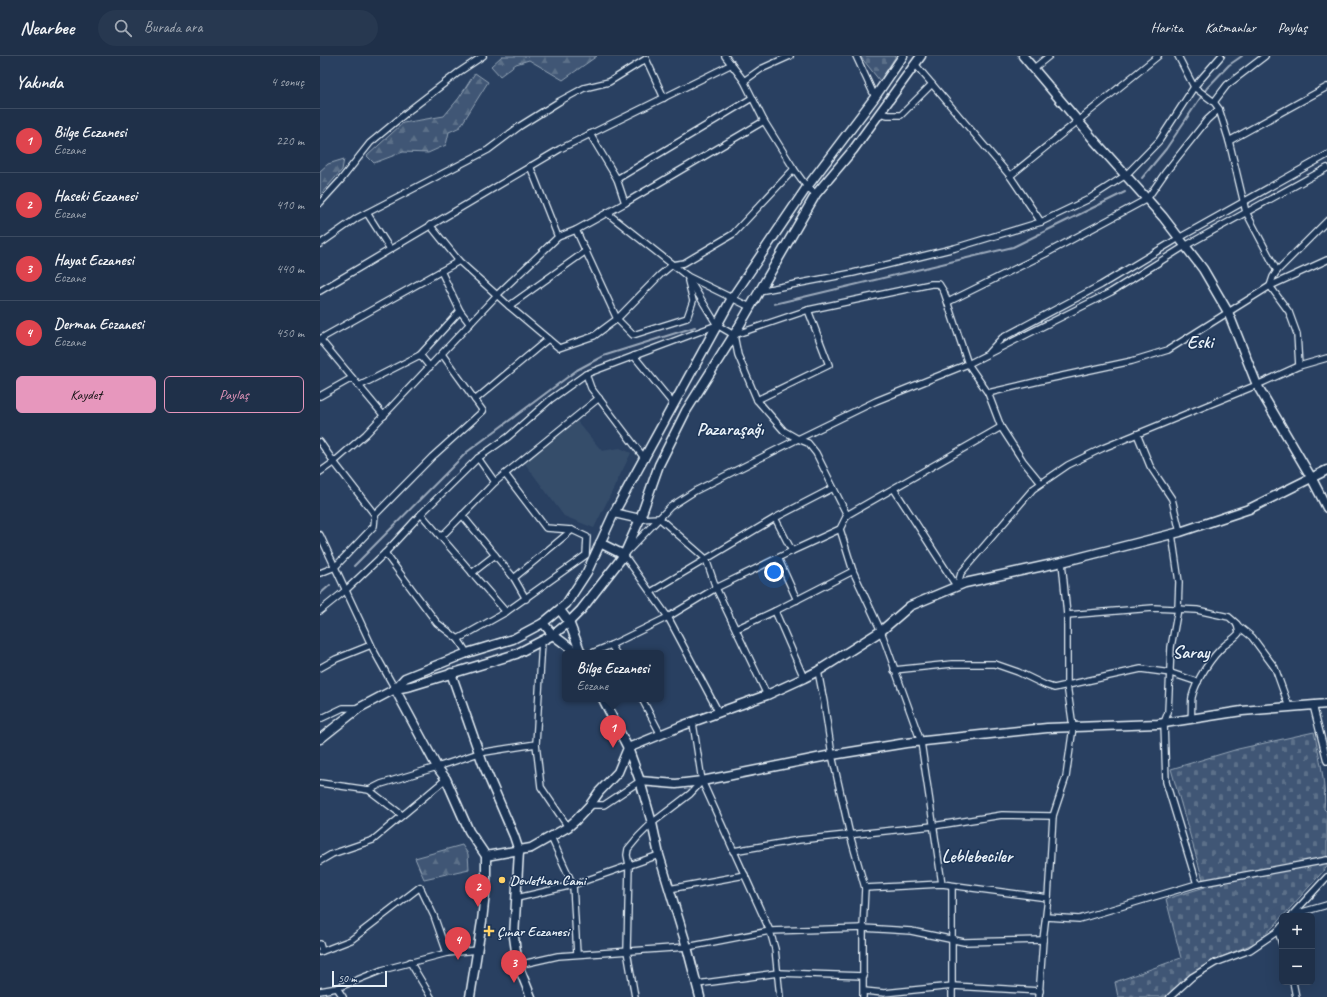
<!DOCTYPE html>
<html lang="tr">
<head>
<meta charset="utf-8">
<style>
  body { margin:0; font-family:Caveat,sans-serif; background:#273850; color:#f1f3f6 }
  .controls { position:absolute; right:12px; bottom:12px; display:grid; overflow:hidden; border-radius:6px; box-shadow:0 4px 16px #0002 }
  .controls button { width:36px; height:36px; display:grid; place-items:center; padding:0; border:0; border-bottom:1px solid #3c4b61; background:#1f3049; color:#f1f3f6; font:20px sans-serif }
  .scale { position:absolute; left:12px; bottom:10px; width:55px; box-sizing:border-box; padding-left:4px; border:2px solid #e8f1f8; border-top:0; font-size:11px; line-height:14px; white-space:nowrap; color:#e8f1f8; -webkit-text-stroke:3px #1d3557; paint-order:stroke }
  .you { position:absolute; left:454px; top:516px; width:14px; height:14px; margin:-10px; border:3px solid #fff; border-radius:50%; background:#1a73e8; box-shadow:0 0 0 6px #1a73e833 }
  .badge { display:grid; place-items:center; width:26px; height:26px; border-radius:50%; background:#e797bd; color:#fff; font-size:13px; font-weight:700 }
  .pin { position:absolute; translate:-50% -33px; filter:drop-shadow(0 1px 2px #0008) }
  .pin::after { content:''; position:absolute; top:21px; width:14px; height:12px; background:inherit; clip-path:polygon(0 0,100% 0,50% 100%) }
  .popup { position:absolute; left:242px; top:594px; width:102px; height:52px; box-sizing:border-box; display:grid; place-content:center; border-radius:6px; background:#1f3049; filter:drop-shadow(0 1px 3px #0005); font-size:13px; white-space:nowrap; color:#a1a9b4 }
  .popup b { font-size:15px; color:#f1f3f6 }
  .popup::after { content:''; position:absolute; left:50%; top:100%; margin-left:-8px; border:8px solid transparent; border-top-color:#1f3049 }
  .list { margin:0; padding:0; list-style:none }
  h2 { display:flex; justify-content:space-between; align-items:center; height:52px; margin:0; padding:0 16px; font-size:17px }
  h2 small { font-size:13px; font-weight:400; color:#a1a9b4 }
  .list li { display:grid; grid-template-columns:26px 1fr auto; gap:12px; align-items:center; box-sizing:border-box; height:64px; padding:0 16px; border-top:1px solid #3c4b61 }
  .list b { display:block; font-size:15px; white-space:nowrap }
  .list p { margin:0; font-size:13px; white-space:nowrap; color:#a1a9b4 }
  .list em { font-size:13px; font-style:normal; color:#a1a9b4 }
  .actions { display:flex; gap:8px; padding:12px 16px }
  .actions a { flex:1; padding:9px 0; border:1px solid #e797bd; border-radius:6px; text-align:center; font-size:14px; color:#e797bd }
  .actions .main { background:#e797bd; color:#111 }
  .icon { flex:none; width:22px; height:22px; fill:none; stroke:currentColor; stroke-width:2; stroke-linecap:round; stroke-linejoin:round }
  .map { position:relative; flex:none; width:1007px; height:941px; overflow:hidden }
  header { display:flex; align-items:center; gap:24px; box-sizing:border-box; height:56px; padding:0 20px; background:#1f3049; border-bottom:1px solid #3c4b61 }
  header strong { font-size:19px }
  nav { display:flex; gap:22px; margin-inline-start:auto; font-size:14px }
  .search { width:280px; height:36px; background:#273850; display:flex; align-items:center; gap:10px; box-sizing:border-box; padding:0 14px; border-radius:22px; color:#a1a9b4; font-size:15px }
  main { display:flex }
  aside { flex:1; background:#1f3049 }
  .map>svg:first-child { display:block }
</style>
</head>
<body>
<header>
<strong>Nearbee</strong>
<div class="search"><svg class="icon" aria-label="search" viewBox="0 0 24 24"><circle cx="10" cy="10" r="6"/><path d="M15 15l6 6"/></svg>Burada ara</div>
<nav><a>Harita</a><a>Katmanlar</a><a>Paylaş</a></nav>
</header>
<main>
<aside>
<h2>Yakında<small>4 sonuç</small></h2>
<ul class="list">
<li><span class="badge" style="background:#e0444e">1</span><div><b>Bilge Eczanesi</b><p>Eczane</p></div><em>220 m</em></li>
<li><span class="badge" style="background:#e0444e">2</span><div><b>Haseki Eczanesi</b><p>Eczane</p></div><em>410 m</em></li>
<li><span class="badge" style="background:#e0444e">3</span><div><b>Hayat Eczanesi</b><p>Eczane</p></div><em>440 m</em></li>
<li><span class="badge" style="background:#e0444e">4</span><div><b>Derman Eczanesi</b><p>Eczane</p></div><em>450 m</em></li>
</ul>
<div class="actions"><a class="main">Kaydet</a><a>Paylaş</a></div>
</aside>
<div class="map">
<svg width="1007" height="941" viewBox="0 0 1007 941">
  <defs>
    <pattern id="forest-firs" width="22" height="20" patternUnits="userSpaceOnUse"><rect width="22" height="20" fill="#415774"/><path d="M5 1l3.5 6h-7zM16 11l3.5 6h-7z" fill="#5c7089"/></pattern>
    <pattern id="cemetery-stones" width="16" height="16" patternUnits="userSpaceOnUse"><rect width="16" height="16" fill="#415774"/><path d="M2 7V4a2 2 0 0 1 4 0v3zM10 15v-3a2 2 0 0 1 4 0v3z" fill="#5c7089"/></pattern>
  </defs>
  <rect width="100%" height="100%" fill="#294061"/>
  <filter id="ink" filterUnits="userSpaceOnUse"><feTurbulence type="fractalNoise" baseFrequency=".025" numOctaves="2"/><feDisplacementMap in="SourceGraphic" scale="8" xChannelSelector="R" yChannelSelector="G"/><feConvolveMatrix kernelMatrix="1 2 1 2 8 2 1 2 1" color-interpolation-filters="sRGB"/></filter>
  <g filter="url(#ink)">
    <path fill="#364d6b" d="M 256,364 L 282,395 L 300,392 L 311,397 L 274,472 L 244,460 L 204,406 Z"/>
    <g fill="url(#forest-firs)" stroke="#94a4b6">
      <path d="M 182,0 L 277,0 L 243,24 L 209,4 L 196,8 L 180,20 L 171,10 Z"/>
      <path d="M 155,17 L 168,26 L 140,71 L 129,76 L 126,89 L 108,97 L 83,96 L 54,107 L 47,100 L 83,67 L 124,60 L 139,42 Z"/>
      <path d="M 24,103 L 22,114 L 0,139 L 0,115 L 8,108 Z"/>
      <path d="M 142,789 L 148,798 L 149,813 L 104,823 L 95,802 Z"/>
    </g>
    <g fill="url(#cemetery-stones)" stroke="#94a4b6">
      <path d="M 540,0 L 576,0 L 560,25 Z"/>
      <path d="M 994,676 C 999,697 1007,734 1004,753 L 1007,756 L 1007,811 L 963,860 L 962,860 L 956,868 L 937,886 L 904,900 L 878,914 L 846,941 L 798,941 L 795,926 L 861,902 L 846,843 L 885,831 L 851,713 L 918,693 Z"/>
    </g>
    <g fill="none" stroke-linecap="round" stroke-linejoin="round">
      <g stroke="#9dabbd" stroke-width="2">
        <path d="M 822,122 L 846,93 L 887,32 L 909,9 L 922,0"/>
        <path d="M 454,248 L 693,191 L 805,136"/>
        <path d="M 34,510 L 147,396 L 257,314 L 283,300 L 375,271"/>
        <path d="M 0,538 L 10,529"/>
      </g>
      <defs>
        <g id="street">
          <path d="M 405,0 L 424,25 L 444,65 L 474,113 L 487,131 L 496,138"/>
          <path d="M 536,0 L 555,41"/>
          <path d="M 858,0 L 874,31 L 894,46 L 899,53 L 909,85 L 926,156 L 957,215"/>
          <path d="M 595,8 L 690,120 L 721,166"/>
          <path d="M 713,13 L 729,0"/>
          <path d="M 424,25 L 441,13 L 470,0"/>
          <path d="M 894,46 L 907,29 L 945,0"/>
          <path d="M 559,57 L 568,59 L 581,59 L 612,28"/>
          <path d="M 270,78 L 297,123 L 305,147"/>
          <path d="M 909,85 L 1007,31"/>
          <path d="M 210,110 L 238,181"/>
          <path d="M 690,120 L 838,0"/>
          <path d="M 297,123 L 432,42"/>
          <path d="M 0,147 L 20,125 L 50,87 L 91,53 L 139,16 L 163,0"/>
          <path d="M 47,157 L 70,193"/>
          <path d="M 287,157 L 367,220 L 430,251"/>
          <path d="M 110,169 L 139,205 L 189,250 L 239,292 L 274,280 L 297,263 L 340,219 L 352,209 L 364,207 L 413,178 L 474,113"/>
          <path d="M 256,174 L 297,263 L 313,279 L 367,262 L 373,245 L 368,225"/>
          <path d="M 0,188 L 37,162 L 168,94 L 200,70 L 240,45 L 264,32 L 289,26 L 326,3 L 344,42"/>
          <path d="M 121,215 L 140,255 L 150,268"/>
          <path d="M 367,220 L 397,269 L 414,279 L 488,254 L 611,228 L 619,228 L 624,236 L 648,308 L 668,337 L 681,371 L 703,405 L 721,427"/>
          <path d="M 0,235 L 240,93 L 412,8"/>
          <path d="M 439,235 L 533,217 L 635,192 L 721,166 L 767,144 L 806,119 L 839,85 L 874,31 L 901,0"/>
          <path d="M 628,246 L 725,198 L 827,143 L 845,117 L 887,64 L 899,53"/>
          <path d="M 189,250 L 266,195"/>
          <path d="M 414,279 L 418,299 L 437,344 L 464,375 L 478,383 L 488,387 L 496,397 L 527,459"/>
          <path d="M 0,283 L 139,205"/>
          <path d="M 0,283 L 64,360"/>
          <path d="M 669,296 L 682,282 L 781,229 L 859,182 L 1007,99"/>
          <path d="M 100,299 L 110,311"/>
          <path d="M 314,300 L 354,349"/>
          <path d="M 979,310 L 977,278 L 969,256 L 950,230 L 1007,204"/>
          <path d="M 266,318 L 271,332 L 325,403"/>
          <path d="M 39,330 L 100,299 L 140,255"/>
          <path d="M 668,337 L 719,325 L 812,305 L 848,294 L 950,230 L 953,221 L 957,215 L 1007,165"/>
          <path d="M 0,340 L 32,322"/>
          <path d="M 155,344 L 228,283"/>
          <path d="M 437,344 L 509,309 L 488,254"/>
          <path d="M 817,378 L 830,410 L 852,443 L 860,476"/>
          <path d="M 0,386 L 14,406 L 55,459"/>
          <path d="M 158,402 L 175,426"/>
          <path d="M 0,416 L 14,406 L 46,378 L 177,239 L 238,181 L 256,174 L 305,147 L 444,65"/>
          <path d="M 574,433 L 637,531"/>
          <path d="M 101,458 L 186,556"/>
          <path d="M 142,459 L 194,522 L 206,543"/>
          <path d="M 455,462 L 472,495"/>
          <path d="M 320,463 L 339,462 L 386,503 L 396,532 L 447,639"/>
          <path d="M 520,473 L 533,515 L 561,575 L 601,686 L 622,828"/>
          <path d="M 0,479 L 55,597 L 75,633"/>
          <path d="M 121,481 L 175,426 L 279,342"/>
          <path d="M 65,497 L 117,567 L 138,583 L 147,597"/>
          <path d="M 458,502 L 477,544"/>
          <path d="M 0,517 L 15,511 L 54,470 L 55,459 L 112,401 L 163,355 L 122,298"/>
          <path d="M 152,517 L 175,499"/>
          <path d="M 194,522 L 252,474"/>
          <path d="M 637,531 L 641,517 L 713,433 L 748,409 L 783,392 L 937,329 L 979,310 L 1007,302"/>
          <path d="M 331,536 L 455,462 L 513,432"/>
          <path d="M 0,555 L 26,534 L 65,497 L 101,458 L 158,402 L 188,381 L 231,343 L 266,318 L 397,269"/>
          <path d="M 455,555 L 484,622"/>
          <path d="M 747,559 L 833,552 L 877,554 L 909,561 L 917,568 L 919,577 C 915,582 910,585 905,589 C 892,600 876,624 872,641 C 871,648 872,656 871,663"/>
          <path d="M 917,569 L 932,581 L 955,612 L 969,651"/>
          <path d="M 416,573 L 455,555 L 533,515"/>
          <path d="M 138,583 L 186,556 L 266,499 L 267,481 L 252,474 L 226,472 L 185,418"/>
          <path d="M 222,585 L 216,688 L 221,731 L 248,771"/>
          <path d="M 291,589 L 296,597"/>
          <path d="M 272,597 L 291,589 L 348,561 L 396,532 L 472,495 L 520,473 L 527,459 L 681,371"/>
          <path d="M 0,612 L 16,603 L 51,589"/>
          <path d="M 574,614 L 632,608 L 675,608 L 698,616 L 725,629 L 734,632 L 821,613 L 851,617 L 878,626"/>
          <path d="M 498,615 L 504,646 L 512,699 L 530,779 L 545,832 L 543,872 L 543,941"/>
          <path d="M 322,643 L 341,679"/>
          <path d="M 993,649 L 1007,705"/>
          <path d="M 399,657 L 348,561 L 304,499 L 350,451 L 375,435 L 478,383 L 556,345 L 648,308 L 791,236 L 865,190 L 1007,112"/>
          <path d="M 0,663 L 23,652 L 39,652"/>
          <path d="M 373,667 L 382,725 L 450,875 L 455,893 L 460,941"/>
          <path d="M 0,727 L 49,734 L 82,759"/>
          <path d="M 49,734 L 61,728 L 117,711 L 159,697 L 216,688"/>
          <path d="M 270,749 L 284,749 L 320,725"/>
          <path d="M 231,781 L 253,829 L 257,898"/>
          <path d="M 413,795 L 479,784 L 613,770 L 682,759 L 733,760"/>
          <path d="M 0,805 L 12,798 L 53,784 L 126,723"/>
          <path d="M 877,828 L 1007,804"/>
          <path d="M 632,830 L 632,941"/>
          <path d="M 545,832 L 622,828 L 728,842"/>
          <path d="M 349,833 L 425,819"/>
          <path d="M 197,842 L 253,829 L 339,799"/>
          <path d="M 972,859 L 1007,849"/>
          <path d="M 971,860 L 1007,821"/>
          <path d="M 726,861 L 759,863 L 877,828 L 846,726 L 844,667 L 848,656 L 851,591 L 858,553 L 859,526 L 852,478"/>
          <path d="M 958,875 L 962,888"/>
          <path d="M 0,888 L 2,895"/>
          <path d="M 0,896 L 31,884 L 100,831 L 114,860 L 127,897"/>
          <path d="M 90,906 L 111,941"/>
          <path d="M 198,909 L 238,900 L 367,891 L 450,875 L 543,872 L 591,875 L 644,886 L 723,884"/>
          <path d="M 973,926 L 976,941"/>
          <path d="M 377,928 L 458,917 L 544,920"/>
          <path d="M 17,932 L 23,941"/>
          <path d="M 0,935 L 17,932 L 62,914 L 127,897 L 158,894"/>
          <path d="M 544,935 L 564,937 L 633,930 L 720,935"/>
          <path d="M 315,941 L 307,895 L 309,809 L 307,799 L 308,793 L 318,781 L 332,767 L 370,738 L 382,725"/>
          <path d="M 719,941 L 723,884 L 728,842 L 733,760 L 746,721 L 753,671 L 747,629 L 747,559 L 742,506"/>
          <path d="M 850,941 L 872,921 L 895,907 L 930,894 L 958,875 L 962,870"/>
        </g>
        <g id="secondary">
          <path d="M 703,0 L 774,84 L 843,161 L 883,213 L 908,256 L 937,329 L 991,421 L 1007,452"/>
          <path d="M 294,457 L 320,463"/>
          <path d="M 280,487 L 304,499"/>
          <path d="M 240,554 L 249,566 L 261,597"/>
          <path d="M 223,567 L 233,579 L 257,597"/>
          <path d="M 131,617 L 163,708 L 194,780 L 199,795 L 194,881 L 198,909 L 211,941"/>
          <path d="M 75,633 L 85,622 L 147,597 L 193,583 L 223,567 L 246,548 L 267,516 L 294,457 L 412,242 L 487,131 L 555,41 L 583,0"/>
          <path d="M 75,633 L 117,711 L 126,723 L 149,775 L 166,800 L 166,828 L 162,865 L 150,941"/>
          <path d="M 283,643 L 308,692 L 320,725 L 332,767 L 339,799 L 367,891 L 380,941"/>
          <path d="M 0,683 L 39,652 L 75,633 L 91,630 L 196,598 L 233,579 L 249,566 L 261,554 L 304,499 L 320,463 L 339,409 L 366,355 L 414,279 L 496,138 L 533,94 L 601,0"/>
          <path d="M 320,725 L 356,728 L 382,725 L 512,699 L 586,687 L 727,672 L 838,668 L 922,655 L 1007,648"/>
          <path d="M 166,800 L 211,792 L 248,771 L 256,764 L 270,749 L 279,736 L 298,716 L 308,692 L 364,669 L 447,639 L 484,622 L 498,615 L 561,575 L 590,550 L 645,527 L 742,506 L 860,476 L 929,453 L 1007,414"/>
        </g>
      </defs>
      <use href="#street" stroke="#e8f1f8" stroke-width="8"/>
      <use href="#secondary" stroke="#e8f1f8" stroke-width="11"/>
      <use href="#street" stroke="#1d3557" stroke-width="5.5"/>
      <use href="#secondary" stroke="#1d3557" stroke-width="8"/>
    </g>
  </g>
  <g fill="#ffd166" stroke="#1d3557" stroke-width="1.5">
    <circle cx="182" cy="824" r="4"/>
    <path d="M167 869h4v4h4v4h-4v4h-4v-4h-4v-4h4z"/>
  </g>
  <g text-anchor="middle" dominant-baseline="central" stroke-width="3" stroke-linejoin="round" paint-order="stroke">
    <g font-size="14" font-weight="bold" fill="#e8f1f8" stroke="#1d3557" text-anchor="start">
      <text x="190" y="824">Devlethan Cami</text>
      <text x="177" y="875">Çınar Eczanesi</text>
    </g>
    <g font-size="18" font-weight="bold" fill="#e8f1f8" stroke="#1d3557">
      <text x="880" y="286">Eski</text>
      <text x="410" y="373">Pazaraşağı</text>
      <text x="871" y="596">Saray</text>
      <text x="657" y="800">Leblebeciler</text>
    </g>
  </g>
</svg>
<div class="controls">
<button>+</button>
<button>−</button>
</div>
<div class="scale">50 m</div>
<div class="you"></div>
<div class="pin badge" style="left:293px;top:692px;background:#e0444e">1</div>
<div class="popup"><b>Bilge Eczanesi</b>Eczane</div>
<div class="pin badge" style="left:158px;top:851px;background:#e0444e">2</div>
<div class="pin badge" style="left:194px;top:927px;background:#e0444e">3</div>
<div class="pin badge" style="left:138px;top:904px;background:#e0444e">4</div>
</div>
</main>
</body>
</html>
